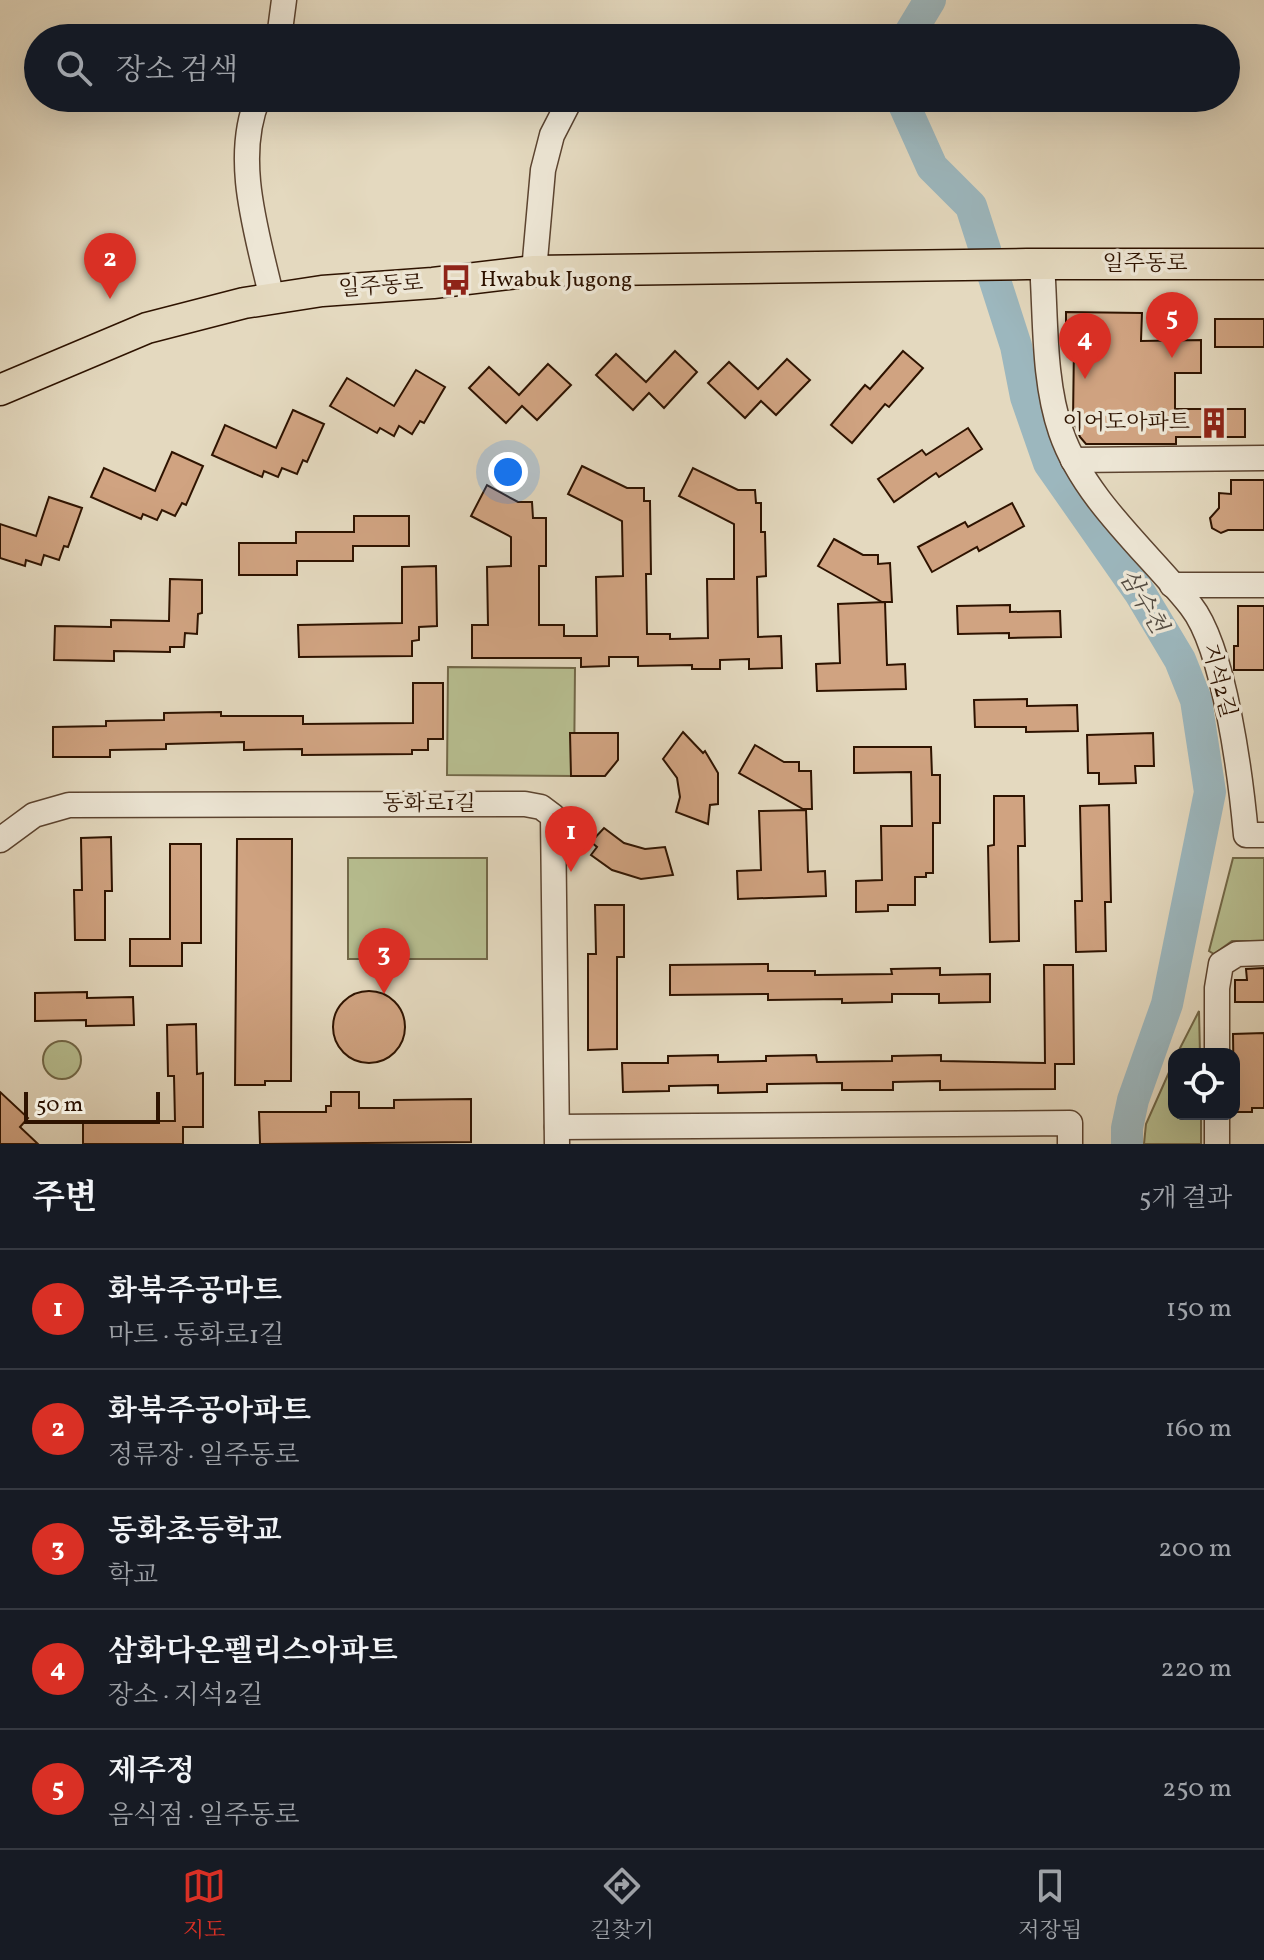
<!DOCTYPE html>
<html lang="ko">
<head>
<meta charset="utf-8">
<style>
  body { margin:0; font-family:Vollkorn,"Noto Serif KR",serif; background:#242831; color:#f1f3f6 }
  .controls { position:absolute; right:24px; bottom:24px; display:grid; overflow:hidden; border-radius:16px; box-shadow:0 8px 32px #0002 }
  .controls button { width:72px; height:72px; display:grid; place-items:center; padding:0; border:0; border-bottom:2px solid #363941; background:#171b24; color:#f1f3f6; font:40px sans-serif }
  .scale { position:absolute; left:24px; bottom:20px; width:136px; box-sizing:border-box; padding-left:8px; border:4px solid #2e1300; border-top:0; font-size:22px; line-height:28px; white-space:nowrap; color:#2e1300; -webkit-text-stroke:6px #ede6d5; paint-order:stroke }
  .you { position:absolute; left:508px; top:472px; width:28px; height:28px; margin:-20px; border:6px solid #fff; border-radius:50%; background:#1a73e8; box-shadow:0 0 0 12px #1a73e833 }
  .badge { display:grid; place-items:center; width:52px; height:52px; border-radius:50%; background:#d93025; color:#fff; font-size:26px; font-weight:700 }
  .pin { position:absolute; translate:-50% -66px; filter:drop-shadow(0 2px 4px #0008) }
  .pin::after { content:''; position:absolute; top:42px; width:28px; height:24px; background:inherit; clip-path:polygon(0 0,100% 0,50% 100%) }
  .list { margin:0; padding:0; list-style:none }
  h2 { display:flex; justify-content:space-between; align-items:center; height:104px; margin:0; padding:0 32px; font-size:34px }
  h2 small { font-size:26px; font-weight:400; color:#9ea1a6 }
  .list li { display:grid; grid-template-columns:52px 1fr auto; gap:24px; align-items:center; box-sizing:border-box; height:120px; padding:0 32px; border-top:2px solid #363941 }
  .list b { display:block; font-size:30px; white-space:nowrap }
  .list p { margin:0; font-size:26px; white-space:nowrap; color:#9ea1a6 }
  .list em { font-size:26px; font-style:normal; color:#9ea1a6 }
  .icon { flex:none; width:44px; height:44px; fill:none; stroke:currentColor; stroke-width:2; stroke-linecap:round; stroke-linejoin:round }
  .map { position:relative; flex:none; width:1264px; height:1144px; overflow:hidden }
  .search { position:absolute; background:#171b24; box-shadow:0 8px 32px #0002; left:24px; right:24px; top:24px; height:88px; display:flex; align-items:center; gap:20px; box-sizing:border-box; padding:0 28px; border-radius:44px; color:#9ea1a6; font-size:30px }
  .sheet { height:704px; background:#171b24 }
  nav { display:flex; justify-content:space-around; align-items:center; box-sizing:border-box; height:112px; border-top:2px solid #363941; background:#171b24; font-size:22px; color:#9ea1a6 }
  nav a { display:grid; justify-items:center; gap:4px }
  nav .on { color:#d93025 }
  .map>svg:first-child { display:block }
</style>
</head>
<body>
<div class="map">
<svg width="1264" height="1144" viewBox="0 0 1264 1144">
  <rect width="100%" height="100%" fill="#e4d9bf"/>
  <filter id="stains"><feTurbulence type="fractalNoise" baseFrequency=".0025" numOctaves="4"/><feColorMatrix values="0 0 0 0 .2 0 0 0 0 .09 0 0 0 0 .02 0 0 0 .5 -.17"/></filter>
  <radialGradient id="worn" r=".72"><stop offset=".6" stop-color="#630" stop-opacity="0"/><stop offset="1" stop-color="#630" stop-opacity=".3"/></radialGradient>
  <g fill="#b7be90" stroke="#726848" stroke-width="2">
    <path d="M 448,667 L 575,668 L 574,776 L 447,775 Z"/>
    <rect x="348" y="858" width="139" height="101"/>
    <path d="M 1233,858 L 1264,858 L 1264,941 L 1232,941 L 1214,954 L 1209,951 Z"/>
    <path d="M 1199,1011 L 1200,1054 L 1177,1054 Z"/>
    <circle cx="62" cy="1060" r="19"/>
    <path d="M 1174,1061 L 1174,1114 L 1201,1114 L 1201,1144 L 1144,1144 L 1146,1124 Z"/>
  </g>
  <g fill="none" stroke-linecap="round" stroke-linejoin="round">
    <g stroke="#9cb7be" stroke-width="32">
      <path d="M 907,38 L 930,0"/>
      <path d="M 901,98 L 932,167 L 971,206 L 1016,346 L 1026,397 L 1049,463 L 1140,593 L 1180,660 L 1196,700 L 1210,792 L 1167,1004 L 1133,1100 L 1127,1128 L 1127,1144"/>
    </g>
  </g>
  <g fill="#d0a381" stroke="#2e1300" stroke-width="2">
    <path d="M 1066,312 L 1142,313 L 1141,341 L 1201,340 L 1201,373 L 1175,373 L 1175,409 L 1245,409 L 1245,437 L 1176,437 L 1176,444 L 1086,444 L 1080,437 L 1073,420 L 1074,344 L 1066,344 Z"/>
    <rect x="1215" y="319" width="49" height="28"/>
    <path d="M 675,351 L 697,372 L 664,408 L 649,393 L 633,410 L 596,375 L 616,354 L 646,382 Z"/>
    <path d="M 903,351 L 923,368 L 889,407 L 885,404 L 852,443 L 831,425 L 865,385 L 870,389 Z"/>
    <path d="M 787,359 L 810,380 L 776,415 L 761,401 L 745,418 L 708,383 L 729,362 L 758,389 Z"/>
    <path d="M 548,364 L 571,385 L 537,420 L 522,406 L 506,423 L 469,388 L 489,367 L 519,395 Z"/>
    <path d="M 416,370 L 445,387 L 424,423 L 420,421 L 412,434 L 399,426 L 394,436 L 380,428 L 377,433 L 330,406 L 347,378 L 394,406 Z"/>
    <path d="M 293,410 L 324,424 L 307,462 L 303,460 L 297,474 L 282,468 L 278,477 L 264,471 L 262,477 L 212,455 L 225,425 L 276,448 Z"/>
    <path d="M 968,428 L 982,449 L 939,477 L 936,473 L 894,502 L 878,479 L 922,450 L 926,455 Z"/>
    <path d="M 172,452 L 203,466 L 186,505 L 182,503 L 175,516 L 162,510 L 157,520 L 143,514 L 141,519 L 91,497 L 104,468 L 155,491 Z"/>
    <path d="M 582,466 L 627,488 L 644,488 L 644,501 L 650,501 L 651,574 L 646,574 L 647,634 L 670,634 L 670,639 L 708,638 L 707,579 L 734,579 L 734,524 L 679,496 L 693,468 L 738,490 L 755,490 L 756,503 L 761,503 L 761,532 L 765,532 L 766,576 L 757,577 L 758,637 L 781,636 L 782,668 L 749,669 L 749,659 L 720,660 L 720,669 L 692,669 L 692,665 L 638,666 L 638,657 L 609,657 L 609,666 L 581,667 L 581,658 L 472,658 L 472,625 L 488,625 L 487,567 L 511,566 L 511,537 L 471,516 L 487,485 L 518,502 L 532,502 L 533,518 L 546,518 L 546,566 L 539,566 L 539,625 L 564,625 L 564,636 L 597,636 L 596,577 L 623,576 L 622,521 L 568,494 Z"/>
    <path d="M 1231,480 L 1264,480 L 1264,530 L 1228,530 L 1221,533 L 1212,528 L 1210,518 L 1219,508 L 1219,493 L 1231,494 Z"/>
    <path d="M 49,497 L 82,508 L 68,547 L 64,546 L 59,560 L 44,555 L 41,565 L 26,560 L 25,566 L 0,558 L 0,524 L 36,536 Z"/>
    <path d="M 1012,503 L 1024,526 L 979,551 L 977,547 L 932,572 L 918,547 L 965,522 L 968,527 Z"/>
    <path d="M 354,516 L 409,516 L 409,546 L 353,546 L 353,561 L 297,561 L 297,575 L 239,575 L 239,543 L 296,543 L 296,532 L 354,532 Z"/>
    <path d="M 834,539 L 863,555 L 878,555 L 878,564 L 890,563 L 892,602 L 882,602 L 818,566 Z"/>
    <path d="M 436,566 L 437,626 L 419,627 L 419,640 L 412,641 L 412,656 L 299,657 L 298,625 L 402,623 L 402,567 Z"/>
    <path d="M 170,579 L 202,580 L 202,613 L 198,614 L 197,634 L 185,633 L 184,647 L 170,647 L 170,652 L 114,651 L 114,661 L 54,660 L 55,626 L 111,627 L 111,620 L 169,621 Z"/>
    <path d="M 885,602 L 887,665 L 905,664 L 906,689 L 817,691 L 816,664 L 840,663 L 838,604 Z"/>
    <path d="M 1010,605 L 1010,612 L 1060,611 L 1061,637 L 1009,638 L 1009,633 L 958,634 L 957,606 Z"/>
    <path d="M 1238,606 L 1264,606 L 1264,670 L 1234,670 L 1234,646 L 1238,646 Z"/>
    <path d="M 413,683 L 443,683 L 443,739 L 428,739 L 428,750 L 412,750 L 412,754 L 302,755 L 302,749 L 244,750 L 244,742 L 166,744 L 166,749 L 110,750 L 110,757 L 53,757 L 53,727 L 106,726 L 106,721 L 164,720 L 164,713 L 221,712 L 221,716 L 303,716 L 303,724 L 413,723 Z"/>
    <path d="M 1027,699 L 1027,706 L 1077,705 L 1078,731 L 1026,732 L 1026,727 L 975,727 L 974,700 Z"/>
    <path d="M 683,732 L 703,753 L 705,751 L 718,773 L 718,804 L 710,805 L 708,824 L 676,812 L 680,797 L 677,778 L 663,759 Z"/>
    <path d="M 570,733 L 618,733 L 618,760 L 605,776 L 571,776 Z"/>
    <path d="M 1153,733 L 1154,766 L 1135,766 L 1136,783 L 1099,784 L 1099,773 L 1088,773 L 1087,735 Z"/>
    <path d="M 755,745 L 784,762 L 799,762 L 799,771 L 811,771 L 812,809 L 803,809 L 739,773 Z"/>
    <path d="M 854,747 L 931,747 L 932,775 L 940,775 L 940,823 L 933,823 L 933,873 L 926,873 L 926,877 L 915,877 L 915,905 L 888,905 L 888,911 L 856,912 L 856,881 L 882,880 L 881,826 L 912,826 L 911,772 L 854,773 Z"/>
    <path d="M 994,796 L 1024,796 L 1025,846 L 1018,846 L 1019,941 L 990,942 L 988,846 L 994,845 Z"/>
    <path d="M 1109,805 L 1111,902 L 1105,902 L 1106,951 L 1076,952 L 1075,901 L 1082,901 L 1080,806 Z"/>
    <path d="M 806,810 L 808,872 L 825,871 L 826,896 L 738,899 L 737,871 L 761,870 L 759,811 Z"/>
    <path d="M 604,828 L 624,843 L 645,849 L 665,847 L 673,875 L 641,879 L 612,870 L 591,855 L 597,847 L 591,842 Z"/>
    <path d="M 111,837 L 112,891 L 105,891 L 105,940 L 75,940 L 74,890 L 82,890 L 81,838 Z"/>
    <path d="M 237,839 L 292,839 L 291,1081 L 265,1081 L 265,1085 L 235,1085 Z"/>
    <path d="M 170,844 L 201,844 L 201,943 L 182,943 L 182,966 L 130,966 L 130,939 L 170,939 Z"/>
    <path d="M 595,905 L 624,905 L 624,957 L 617,957 L 617,1049 L 588,1050 L 588,954 L 596,954 Z"/>
    <path d="M 768,964 L 768,971 L 815,971 L 815,975 L 892,974 L 891,969 L 940,968 L 940,975 L 990,974 L 990,1002 L 939,1003 L 939,994 L 892,994 L 892,1002 L 842,1003 L 842,999 L 768,1000 L 768,994 L 670,995 L 670,965 Z"/>
    <path d="M 1044,965 L 1073,965 L 1074,1064 L 1055,1064 L 1055,1089 L 940,1090 L 940,1081 L 893,1082 L 893,1090 L 842,1090 L 842,1083 L 767,1084 L 767,1092 L 718,1093 L 718,1085 L 669,1086 L 669,1091 L 623,1092 L 622,1063 L 668,1063 L 668,1056 L 718,1055 L 718,1062 L 766,1061 L 766,1056 L 816,1055 L 817,1062 L 892,1061 L 892,1056 L 941,1055 L 941,1061 L 1045,1063 Z"/>
    <path d="M 1264,968 L 1264,1002 L 1235,1002 L 1235,980 L 1247,980 L 1246,969 Z"/>
    <circle cx="369" cy="1027" r="36"/>
    <path d="M 87,992 L 87,998 L 133,997 L 134,1025 L 86,1026 L 86,1020 L 35,1021 L 35,993 Z"/>
    <path d="M 196,1024 L 197,1074 L 203,1073 L 203,1127 L 183,1127 L 183,1144 L 83,1144 L 83,1121 L 175,1121 L 174,1076 L 168,1076 L 167,1025 Z"/>
    <path d="M 1264,1033 L 1264,1108 L 1252,1108 L 1252,1112 L 1237,1112 L 1237,1107 L 1234,1107 L 1233,1034 Z"/>
    <path d="M 0,1092 L 28,1118 L 20,1127 L 38,1144 L 0,1144 Z"/>
    <path d="M 331,1092 L 359,1092 L 359,1108 L 394,1108 L 394,1100 L 471,1099 L 471,1142 L 260,1144 L 259,1112 L 326,1112 L 326,1106 L 331,1106 Z"/>
  </g>
  <g fill="none" stroke-linecap="round" stroke-linejoin="round">
    <defs>
      <g id="minor">
        <path d="M 279,38 L 284,0"/>
        <path d="M 258,98 C 232,160 258,236 272,299"/>
        <path d="M 1042,264 C 1046,319 1043,380 1061,432 C 1084,499 1148,552 1191,606 C 1225,649 1241,780 1246,835 L 1264,835"/>
        <path d="M 534,271 L 543,170 L 552,135 L 571,98"/>
        <path d="M 1073,460 L 1264,458"/>
        <path d="M 1172,585 L 1264,585"/>
        <path d="M 0,840 L 34,815 L 69,805 L 525,804 L 541,807 L 553,816 L 557,1144"/>
        <path d="M 1217,1054 L 1217,988 L 1221,964 L 1237,954 L 1264,953"/>
        <path d="M 1217,1114 L 1217,1144"/>
        <path d="M 557,1127 L 1070,1123 L 1070,1144"/>
      </g>
      <path id="major" d="M 0,390 L 147,328 L 244,303 L 322,291 L 433,283 L 534,271 L 1027,264 L 1264,264"/>
    </defs>
    <use href="#minor" stroke="#5c4430" stroke-width="27"/>
    <use href="#major" stroke="#2e1300" stroke-width="33"/>
    <use href="#minor" stroke="#ede6d5" stroke-width="24"/>
    <use href="#major" stroke="#e4d9bf" stroke-width="30"/>
  </g>
  <defs>
    <symbol id="bus-bare" viewBox="-9 -9 18 18"><path d="M-5-6H5V4H4V6H2V4H-2V6H-4V4H-5ZM-3.5-4V0h7V-4ZM-3.5 1.2v1.5H-2V1.2ZM2 1.2v1.5H3.5V1.2Z" fill="#8f2418" stroke="#ede6d5" stroke-width="2.5" paint-order="stroke"/></symbol>
    <symbol id="building-bare" viewBox="-9 -9 18 18"><path d="M-4-6H4V6H1V3H-1V6H-4ZM-2.5-4.3h1.7v1.8h-1.7ZM.8-4.3h1.7v1.8H.8ZM-2.5-1h1.7V.8h-1.7ZM.8-1h1.7V.8H.8Z" fill="#8f2418" stroke="#ede6d5" stroke-width="2.5" paint-order="stroke"/></symbol>
  </defs>
  <g fill-rule="evenodd">
    <use href="#bus-bare" x="434" y="258" width="44" height="44"/>
    <use href="#building-bare" x="1192" y="401" width="44" height="44"/>
  </g>
  <g text-anchor="middle" dominant-baseline="central" stroke-width="7" stroke-linejoin="round" paint-order="stroke">
    <g font-size="22" fill="#2e1300" stroke="#ede6d5">
      <text x="1145" y="264">일주동로</text>
      <text transform="translate(381 287) rotate(-4)">일주동로</text>
      <text transform="translate(1218 681) rotate(75)">지석2길</text>
      <text x="429" y="804">동화로1길</text>
    </g>
    <g font-size="22" fill="#2e1300" stroke="#ede6d5" text-anchor="start">
      <text x="480" y="280">Hwabuk Jugong</text>
      <text x="1190" y="423" text-anchor="end">이어도아파트</text>
    </g>
    <g font-size="24" font-style="italic" fill="#544c42" stroke="#ede6d5">
      <text transform="translate(1142 602) rotate(59)">삼수천</text>
    </g>
  </g>
  <rect width="100%" height="100%" filter="url(#stains)"/>
  <rect width="100%" height="100%" fill="url(#worn)"/>
</svg>
<div class="controls">
<button><svg class="icon" aria-label="locate" viewBox="0 0 24 24"><circle cx="12" cy="12" r="6"/><path d="M12 2v4M12 18v4M2 12h4M18 12h4"/></svg></button>
</div>
<div class="scale">50 m</div>
<div class="you"></div>
<div class="pin badge" style="left:571px;top:872px">1</div>
<div class="pin badge" style="left:110px;top:299px">2</div>
<div class="pin badge" style="left:384px;top:994px">3</div>
<div class="pin badge" style="left:1085px;top:379px">4</div>
<div class="pin badge" style="left:1172px;top:358px">5</div>
<div class="search"><svg class="icon" aria-label="search" viewBox="0 0 24 24"><circle cx="10" cy="10" r="6"/><path d="M15 15l6 6"/></svg>장소 검색</div>
</div>
<section class="sheet">
<h2>주변<small>5개 결과</small></h2>
<ul class="list">
<li><span class="badge">1</span><div><b>화북주공마트</b><p>마트 · 동화로1길</p></div><em>150 m</em></li>
<li><span class="badge">2</span><div><b>화북주공아파트</b><p>정류장 · 일주동로</p></div><em>160 m</em></li>
<li><span class="badge">3</span><div><b>동화초등학교</b><p>학교</p></div><em>200 m</em></li>
<li><span class="badge">4</span><div><b>삼화다온펠리스아파트</b><p>장소 · 지석2길</p></div><em>220 m</em></li>
<li><span class="badge">5</span><div><b>제주정</b><p>음식점 · 일주동로</p></div><em>250 m</em></li>
</ul>
</section>
<nav>
<a class="on"><svg class="icon" aria-label="map" viewBox="0 0 24 24"><path d="M3 6l6-2 6 2 6-2v14l-6 2-6-2-6 2zM9 4v14M15 6v14"/></svg>지도</a>
<a><svg class="icon" aria-label="directions" viewBox="0 0 24 24"><path d="M12 3l9 9-9 9-9-9zM9 14v-3h6M13 9l2 2-2 2"/></svg>길찾기</a>
<a><svg class="icon" aria-label="saved" viewBox="0 0 24 24"><path d="M7 4h10v16l-5-4-5 4z"/></svg>저장됨</a>
</nav>
</body>
</html>
